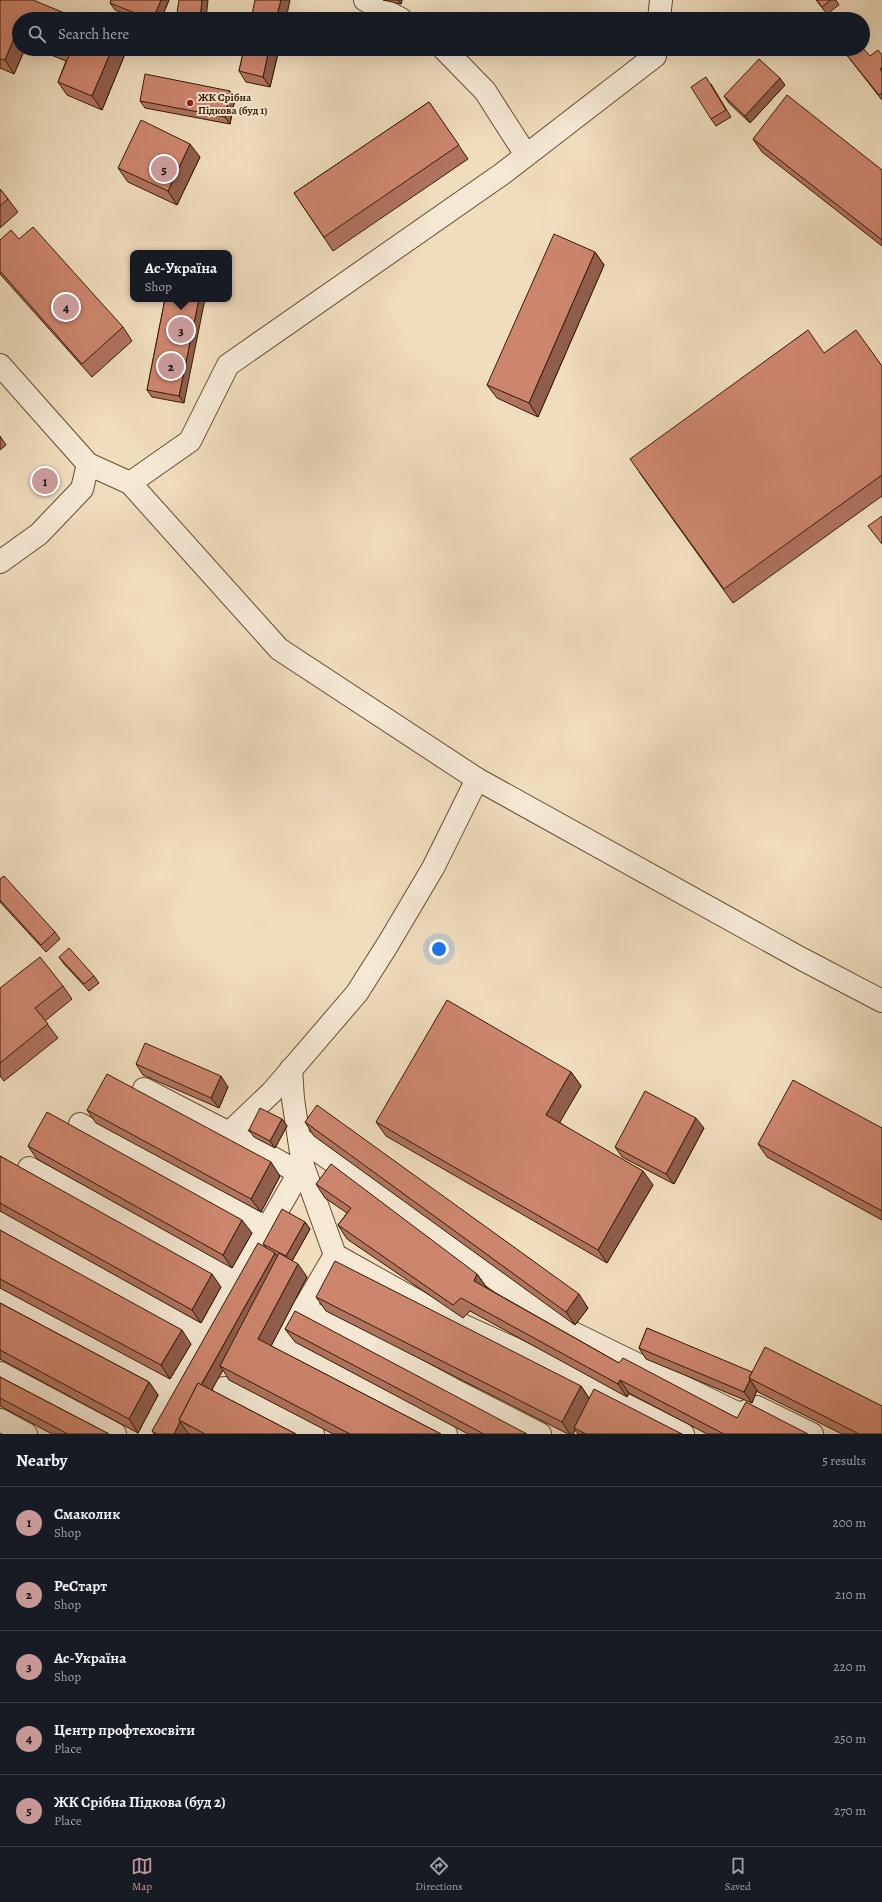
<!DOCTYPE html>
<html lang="en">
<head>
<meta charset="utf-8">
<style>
  body { margin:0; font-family:Alegreya,serif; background:#242831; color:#f1f3f6 }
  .you { position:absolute; left:439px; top:949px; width:14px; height:14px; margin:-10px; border:3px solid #fff; border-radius:50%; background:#1a73e8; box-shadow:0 0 0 6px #1a73e833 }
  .badge { display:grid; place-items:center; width:26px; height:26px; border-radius:50%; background:#c59692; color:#111; font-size:13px; font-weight:700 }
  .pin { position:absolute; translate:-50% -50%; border:2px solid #fff; box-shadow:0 1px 4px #0006 }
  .popup { position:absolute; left:130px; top:250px; width:102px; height:52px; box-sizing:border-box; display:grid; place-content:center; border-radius:8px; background:#171b24; filter:drop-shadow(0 1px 3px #0005); font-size:13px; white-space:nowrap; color:#9ea1a6 }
  .popup b { font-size:15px; color:#f1f3f6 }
  .popup::after { content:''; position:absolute; left:50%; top:100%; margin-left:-8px; border:8px solid transparent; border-top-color:#171b24 }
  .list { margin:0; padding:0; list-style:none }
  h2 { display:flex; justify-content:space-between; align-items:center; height:52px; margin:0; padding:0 16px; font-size:17px }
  h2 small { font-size:13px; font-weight:400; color:#9ea1a6 }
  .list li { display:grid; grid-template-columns:26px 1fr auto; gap:12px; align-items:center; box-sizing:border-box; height:72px; padding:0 16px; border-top:1px solid #363941 }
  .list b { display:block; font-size:15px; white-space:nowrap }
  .list p { margin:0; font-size:13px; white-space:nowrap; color:#9ea1a6 }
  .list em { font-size:13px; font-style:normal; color:#9ea1a6 }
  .icon { flex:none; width:22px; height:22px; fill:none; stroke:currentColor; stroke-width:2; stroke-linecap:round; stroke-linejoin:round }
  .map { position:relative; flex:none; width:882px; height:1434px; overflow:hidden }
  .search { position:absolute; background:#171b24; box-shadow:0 4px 16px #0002; left:12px; right:12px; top:12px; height:44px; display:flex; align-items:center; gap:10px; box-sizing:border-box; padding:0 14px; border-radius:22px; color:#9ea1a6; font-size:15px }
  .sheet { height:412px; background:#171b24 }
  nav { display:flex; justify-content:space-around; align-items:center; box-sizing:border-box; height:56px; border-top:1px solid #363941; background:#171b24; font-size:11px; color:#9ea1a6 }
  nav a { display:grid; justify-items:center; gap:2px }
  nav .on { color:#c59692 }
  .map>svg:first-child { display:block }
</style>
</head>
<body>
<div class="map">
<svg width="882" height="1434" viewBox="0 0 882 1434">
  <rect width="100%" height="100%" fill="#f0ddbe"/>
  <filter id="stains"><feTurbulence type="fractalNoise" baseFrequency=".005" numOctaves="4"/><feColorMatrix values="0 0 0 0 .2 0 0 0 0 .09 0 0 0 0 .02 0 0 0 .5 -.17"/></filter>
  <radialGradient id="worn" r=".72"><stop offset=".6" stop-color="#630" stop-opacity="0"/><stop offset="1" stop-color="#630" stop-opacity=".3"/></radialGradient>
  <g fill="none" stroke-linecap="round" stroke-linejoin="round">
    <defs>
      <g id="minor">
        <path d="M 365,0 L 401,19"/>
        <path d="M 659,19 L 661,0"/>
        <path d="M 444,49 L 485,91 L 526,155"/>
        <path d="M 0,365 L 88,464 L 130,483 L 279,649 L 477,779 L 800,958 L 882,1001"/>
        <path d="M 130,483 L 190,441 L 228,365 L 502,174 L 655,56 L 656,49"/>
        <path d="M 0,562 L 39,534 L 82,489 L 88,464"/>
        <path d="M 144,1089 L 229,1133 L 299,1173"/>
        <path d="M 80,1124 L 267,1228"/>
        <path d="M 229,1133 L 272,1092 L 357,993 L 388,944 L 433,868 L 477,779"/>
        <path d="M 299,1138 L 374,1190 L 523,1299 L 573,1333 L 739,1414 L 757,1407 L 812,1434"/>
        <path d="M 303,1166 L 335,1255 L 281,1347 L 446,1434"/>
        <path d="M 29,1168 L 236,1282"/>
        <path d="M 0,1223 L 205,1338"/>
        <path d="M 335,1255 L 453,1321 L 517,1350 L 683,1434"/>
        <path d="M 0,1298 L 174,1391"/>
        <path d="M 303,1308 L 452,1389 L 540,1434"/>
        <path d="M 0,1373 L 115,1434"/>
        <path d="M 224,1388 L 313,1434"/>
        <path d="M 0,1420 L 26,1434"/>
        <path d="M 149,1434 L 303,1166 L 293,1099 L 291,1069"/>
      </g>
    </defs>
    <use href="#minor" stroke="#654c30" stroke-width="24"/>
    <use href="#minor" stroke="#f5e9d5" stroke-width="22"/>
  </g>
  <g fill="#b0735f" stroke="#371c00">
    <path d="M 0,0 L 19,19 L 19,49 L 25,49 L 14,74 L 0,68 Z"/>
    <path d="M 111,0 L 169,0 L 161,19 L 138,19 L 115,10 L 110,3 Z"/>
    <path d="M 383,0 L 402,0 L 401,4 Z"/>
    <path d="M 816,0 L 836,0 L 839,5 L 827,14 Z"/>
    <path d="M 36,49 L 127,49 L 102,110 L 67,95 L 58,82 L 66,61 Z"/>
    <path d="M 244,49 L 279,49 L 270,87 L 246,82 L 239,71 Z"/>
    <path d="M 842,49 L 870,56 L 882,55 L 882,100 Z"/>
    <path d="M 711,84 L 731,117 L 716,126 L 711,119 Z"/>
    <path d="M 785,85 L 750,123 L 729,103 L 724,96 Z"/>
    <path d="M 230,91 L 235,98 L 230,124 L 145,108 L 140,101 Z"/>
    <path d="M 429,102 L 468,159 L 333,251 L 294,193 Z"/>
    <path d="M 753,139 L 882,170 L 882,246 L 762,152 Z"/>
    <path d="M 200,157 L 177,205 L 128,182 L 118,168 Z"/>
    <path d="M 0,189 L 8,199 L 18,212 L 0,228 Z"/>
    <path d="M 19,239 L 123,327 L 132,341 L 92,377 L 0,274 L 0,240 Z"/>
    <path d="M 595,252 L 604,265 L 538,417 L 497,398 L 487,385 Z"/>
    <path d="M 165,299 L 184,403 L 152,397 L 147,390 Z"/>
    <path d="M 824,353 L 882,366 L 882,496 L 733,603 L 639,472 Z"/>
    <path d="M 0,436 L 6,445 L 0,450 Z"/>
    <path d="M 0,879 L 55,932 L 60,939 L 46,952 L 0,902 Z"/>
    <path d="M 59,957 L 94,976 L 99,983 L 89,991 L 64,964 Z"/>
    <path d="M 63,986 L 72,999 L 45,1021 L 58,1038 L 4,1081 L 0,1076 L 0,988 Z"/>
    <path d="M 136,1064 L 228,1087 L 219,1108 L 143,1075 Z"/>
    <path d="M 571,1072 L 581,1086 L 559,1122 L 653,1185 L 607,1263 L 386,1136 L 376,1122 Z"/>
    <path d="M 87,1110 L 280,1176 L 261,1212 L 96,1123 Z"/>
    <path d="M 282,1119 L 287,1126 L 275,1148 L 254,1137 L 249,1130 Z"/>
    <path d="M 305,1122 L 588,1308 L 575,1325 L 314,1136 Z"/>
    <path d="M 704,1128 L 674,1184 L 622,1157 L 615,1147 Z"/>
    <path d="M 882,1128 L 882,1220 L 767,1157 L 758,1144 Z"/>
    <path d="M 28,1146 L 252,1233 L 232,1268 L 37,1159 Z"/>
    <path d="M 0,1156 L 221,1287 L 201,1323 L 0,1211 Z"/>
    <path d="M 316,1184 L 477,1274 L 487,1288 L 619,1363 L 737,1418 L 808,1434 L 707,1434 L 629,1393 L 627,1397 L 470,1311 L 463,1318 L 347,1239 L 338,1225 L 347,1213 L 325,1198 Z"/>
    <path d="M 305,1222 L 310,1229 L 292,1261 L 307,1277 L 271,1346 L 441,1434 L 333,1434 L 229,1380 L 223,1370 L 211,1390 L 296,1434 L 189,1434 L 188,1433 L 187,1434 L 154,1434 L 152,1431 L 266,1248 L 263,1244 Z"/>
    <path d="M 0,1230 L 191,1344 L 170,1379 L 0,1288 Z"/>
    <path d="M 316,1297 L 581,1386 L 589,1398 L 682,1434 L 578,1434 L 575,1430 L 573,1434 L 568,1434 L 326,1311 Z"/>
    <path d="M 0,1303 L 149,1382 L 158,1395 L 138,1433 L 0,1359 Z"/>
    <path d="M 647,1328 L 882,1434 L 842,1434 L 758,1392 L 757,1390 L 752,1403 L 646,1359 L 639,1348 Z"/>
    <path d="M 285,1329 L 527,1434 L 468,1434 L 295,1342 Z"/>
    <path d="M 0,1377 L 109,1434 L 52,1434 L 0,1406 Z"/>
  </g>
  <g fill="#905e4d" stroke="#371c00">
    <path d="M 161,0 L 169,0 L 161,19 L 153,19 Z"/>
    <path d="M 202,0 L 208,0 L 206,19 L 200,19 Z"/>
    <path d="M 281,0 L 290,0 L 286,19 L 276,19 Z"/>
    <path d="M 398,0 L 402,0 L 401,4 Z"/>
    <path d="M 17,31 L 19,34 L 19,49 L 25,49 L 14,74 L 5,60 Z"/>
    <path d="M 112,49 L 127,49 L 102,110 L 92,96 Z"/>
    <path d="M 269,49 L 279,49 L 270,87 L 263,77 Z"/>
    <path d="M 780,78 L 785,85 L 750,123 L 745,116 Z"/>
    <path d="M 230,91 L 235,98 L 230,124 L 225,117 Z"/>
    <path d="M 190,144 L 200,157 L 177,205 L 168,191 Z"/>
    <path d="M 595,252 L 604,265 L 538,417 L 529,403 Z"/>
    <path d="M 199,299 L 205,299 L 184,403 L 179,396 Z"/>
    <path d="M 571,1072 L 581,1086 L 556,1129 L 546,1115 Z"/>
    <path d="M 221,1076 L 228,1087 L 219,1108 L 211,1098 Z"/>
    <path d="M 696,1118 L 704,1128 L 674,1184 L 666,1174 Z"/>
    <path d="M 282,1119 L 287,1126 L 275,1148 L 270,1141 Z"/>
    <path d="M 271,1162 L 280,1176 L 261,1212 L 251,1199 Z"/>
    <path d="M 643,1171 L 653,1185 L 607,1263 L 598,1250 Z"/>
    <path d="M 242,1220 L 252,1233 L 232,1268 L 223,1255 Z"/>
    <path d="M 305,1222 L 310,1229 L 291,1263 L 286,1256 Z"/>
    <path d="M 275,1253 L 282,1263 L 220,1366 L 223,1370 L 191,1427 L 181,1421 Z"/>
    <path d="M 298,1264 L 307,1277 L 268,1352 L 258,1339 Z"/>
    <path d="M 212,1274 L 221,1287 L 201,1323 L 192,1310 Z"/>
    <path d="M 477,1274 L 487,1288 L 484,1295 L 474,1281 Z"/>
    <path d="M 579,1294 L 588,1308 L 575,1325 L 566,1312 Z"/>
    <path d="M 182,1330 L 191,1344 L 170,1379 L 161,1365 Z"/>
    <path d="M 620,1380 L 629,1393 L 627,1397 L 618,1384 Z"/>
    <path d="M 750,1380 L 757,1390 L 752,1403 L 744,1392 Z"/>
    <path d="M 149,1382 L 158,1395 L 138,1433 L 129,1419 Z"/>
    <path d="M 581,1386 L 590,1400 L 574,1428 L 575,1430 L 573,1434 L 570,1434 L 562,1422 Z"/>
    <path d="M 180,1422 L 188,1433 L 187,1434 L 174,1434 Z"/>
  </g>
  <g fill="#cd866e" stroke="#371c00">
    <path d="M 0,0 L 33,0 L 79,19 L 19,19 L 19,32 L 17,31 L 5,60 L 0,59 Z"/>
    <path d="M 111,0 L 161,0 L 153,19 L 150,19 L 110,3 Z"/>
    <path d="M 179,0 L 202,0 L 200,19 L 176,19 Z"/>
    <path d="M 255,0 L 281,0 L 276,19 L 251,19 Z"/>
    <path d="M 817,0 L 831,0 L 822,7 Z"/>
    <path d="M 863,48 L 870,56 L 878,50 L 882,55 L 882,67 L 880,69 L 882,72 L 882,93 L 879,95 L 842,49 L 863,49 Z"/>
    <path d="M 60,49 L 112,49 L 92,96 L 58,82 L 70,53 Z"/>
    <path d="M 244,49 L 269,49 L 263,77 L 239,71 Z"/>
    <path d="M 759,59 L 780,78 L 745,116 L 724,96 Z"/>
    <path d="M 145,74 L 230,91 L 225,117 L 140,101 Z"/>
    <path d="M 706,77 L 726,110 L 711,119 L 691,87 Z"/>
    <path d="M 787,95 L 882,170 L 882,240 L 753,139 Z"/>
    <path d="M 429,102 L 459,145 L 324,237 L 294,193 Z"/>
    <path d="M 141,120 L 190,144 L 168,191 L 118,168 Z"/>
    <path d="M 0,189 L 8,199 L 0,206 Z"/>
    <path d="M 33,227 L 123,327 L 82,364 L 0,271 L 0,240 L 11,230 L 19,239 Z"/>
    <path d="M 554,234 L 595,252 L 529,403 L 487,385 Z"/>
    <path d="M 165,299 L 199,299 L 179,396 L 147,390 Z"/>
    <path d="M 808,330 L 824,353 L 856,330 L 882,366 L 882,475 L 724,589 L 630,459 Z"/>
    <path d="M 882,516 L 882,544 L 868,526 Z"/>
    <path d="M 4,876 L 55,932 L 41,945 L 0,900 L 0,879 Z"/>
    <path d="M 69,948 L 94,976 L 84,984 L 59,957 Z"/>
    <path d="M 40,957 L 63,986 L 35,1008 L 48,1024 L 0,1063 L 0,988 Z"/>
    <path d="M 447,1000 L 571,1072 L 546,1115 L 643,1171 L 598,1250 L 376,1122 Z"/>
    <path d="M 145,1043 L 221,1076 L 211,1098 L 136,1064 Z"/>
    <path d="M 107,1074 L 271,1162 L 251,1199 L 87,1110 Z"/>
    <path d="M 793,1080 L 882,1128 L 882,1211 L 758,1144 Z"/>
    <path d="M 645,1091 L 696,1118 L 666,1174 L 615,1147 Z"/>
    <path d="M 317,1105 L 579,1294 L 566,1312 L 305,1122 Z"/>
    <path d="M 260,1108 L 282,1119 L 270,1141 L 249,1130 Z"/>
    <path d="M 47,1112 L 242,1220 L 223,1255 L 28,1146 Z"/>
    <path d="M 0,1156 L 212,1274 L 192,1310 L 0,1203 Z"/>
    <path d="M 331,1164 L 477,1274 L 474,1281 L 619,1363 L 623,1358 L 737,1418 L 746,1402 L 808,1434 L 724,1434 L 620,1380 L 618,1384 L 461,1298 L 453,1305 L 338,1225 L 351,1208 L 316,1184 Z"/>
    <path d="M 282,1209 L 305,1222 L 286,1256 L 263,1244 Z"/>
    <path d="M 0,1230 L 182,1330 L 161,1365 L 0,1279 Z"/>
    <path d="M 258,1243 L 275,1253 L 201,1385 L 198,1383 L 179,1420 L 180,1422 L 174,1434 L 157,1434 L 152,1431 Z"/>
    <path d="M 279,1253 L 298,1264 L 258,1339 L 441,1434 L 350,1434 L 220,1366 Z"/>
    <path d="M 335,1261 L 581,1386 L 562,1422 L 316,1297 Z"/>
    <path d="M 0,1303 L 149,1382 L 129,1419 L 0,1350 Z"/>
    <path d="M 295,1311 L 527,1434 L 484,1434 L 285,1329 Z"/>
    <path d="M 647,1328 L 752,1372 L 749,1378 L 750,1380 L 744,1392 L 639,1348 Z"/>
    <path d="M 765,1347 L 882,1406 L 882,1434 L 859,1434 L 749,1378 Z"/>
    <path d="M 0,1377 L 109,1434 L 68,1434 L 0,1398 Z"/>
    <path d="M 198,1383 L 296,1434 L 205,1434 L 179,1420 Z"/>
    <path d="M 594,1389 L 682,1434 L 586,1434 L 574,1428 Z"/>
  </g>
  <circle fill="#8f2418" stroke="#f5e9d5" stroke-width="1.5" cx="190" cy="103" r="4"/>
  <g text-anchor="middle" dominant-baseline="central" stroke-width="4" stroke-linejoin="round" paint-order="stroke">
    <g font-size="11" font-weight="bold" fill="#371c00" stroke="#f5e9d5" text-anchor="start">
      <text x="198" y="97">ЖК Срібна<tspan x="198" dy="13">Підкова (буд 1)</tspan></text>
    </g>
  </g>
  <rect width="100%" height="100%" filter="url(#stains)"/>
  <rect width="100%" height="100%" fill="url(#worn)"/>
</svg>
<div class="you"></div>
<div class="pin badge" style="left:45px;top:481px">1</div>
<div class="pin badge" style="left:171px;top:366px">2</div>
<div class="pin badge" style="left:181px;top:330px">3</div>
<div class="popup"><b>Ас-Україна</b>Shop</div>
<div class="pin badge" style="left:66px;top:307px">4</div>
<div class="pin badge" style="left:164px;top:169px">5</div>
<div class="search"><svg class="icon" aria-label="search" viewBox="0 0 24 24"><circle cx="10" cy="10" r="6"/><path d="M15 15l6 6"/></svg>Search here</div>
</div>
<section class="sheet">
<h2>Nearby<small>5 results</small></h2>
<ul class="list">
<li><span class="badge">1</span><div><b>Смаколик</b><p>Shop</p></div><em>200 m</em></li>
<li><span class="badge">2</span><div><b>РеСтарт</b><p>Shop</p></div><em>210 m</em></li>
<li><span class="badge">3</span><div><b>Ас-Україна</b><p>Shop</p></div><em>220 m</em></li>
<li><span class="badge">4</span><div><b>Центр профтехосвіти</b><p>Place</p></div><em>250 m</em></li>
<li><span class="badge">5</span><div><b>ЖК Срібна Підкова (буд 2)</b><p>Place</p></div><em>270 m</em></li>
</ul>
</section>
<nav>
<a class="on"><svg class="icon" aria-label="map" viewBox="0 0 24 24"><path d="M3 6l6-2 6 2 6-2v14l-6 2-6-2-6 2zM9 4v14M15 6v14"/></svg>Map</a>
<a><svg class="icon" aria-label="directions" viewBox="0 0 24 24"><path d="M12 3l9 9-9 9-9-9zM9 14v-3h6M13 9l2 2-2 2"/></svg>Directions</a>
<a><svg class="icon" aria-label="saved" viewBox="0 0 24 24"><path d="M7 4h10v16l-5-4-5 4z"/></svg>Saved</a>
</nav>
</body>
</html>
